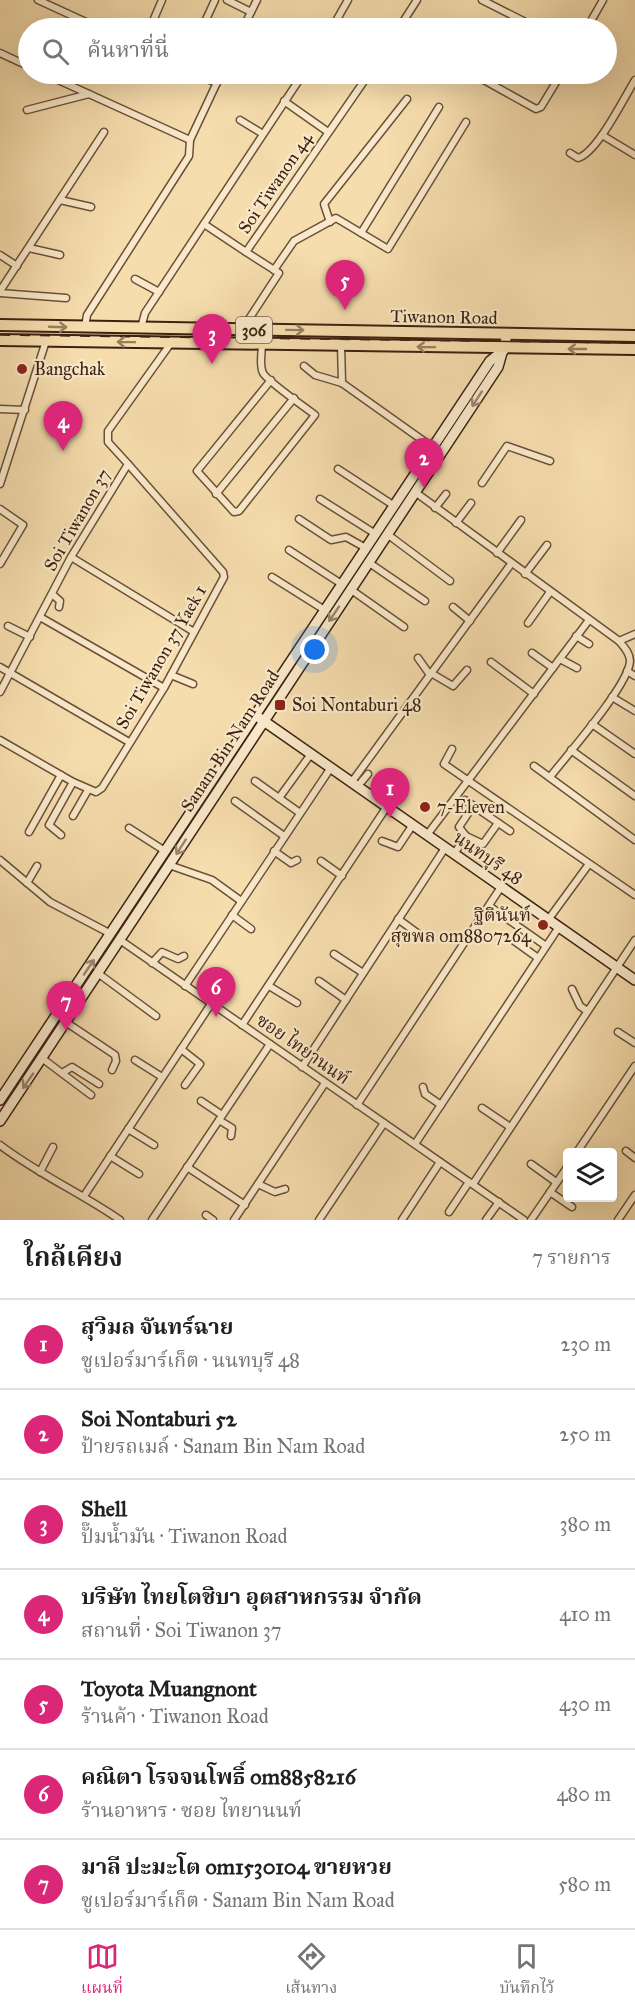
<!DOCTYPE html>
<html lang="th">
<head>
<meta charset="utf-8">
<style>
  body { margin:0; font-family:"IM FELL Great Primer","Noto Serif Thai",serif; background:#f6f6f6; color:#202124 }
  .controls { position:absolute; right:18px; bottom:18px; display:grid; overflow:hidden; border-radius:6px; box-shadow:0 6px 24px #0002 }
  .controls button { width:54px; height:54px; display:grid; place-items:center; padding:0; border:0; border-bottom:2px solid #e0e0e0; background:#fff; color:#202124; font:30px sans-serif }
  .you { position:absolute; left:315px; top:650px; width:21px; height:21px; margin:-15px; border:4px solid #fff; border-radius:50%; background:#1a73e8; box-shadow:0 0 0 9px #1a73e833 }
  .badge { display:grid; place-items:center; width:39px; height:39px; border-radius:50%; background:#db2777; color:#fff; font-size:20px; font-weight:700 }
  .pin { position:absolute; translate:-50% -50px; filter:drop-shadow(0 2px 3px #0008) }
  .pin::after { content:''; position:absolute; top:32px; width:21px; height:18px; background:inherit; clip-path:polygon(0 0,100% 0,50% 100%) }
  .list { margin:0; padding:0; list-style:none }
  h2 { display:flex; justify-content:space-between; align-items:center; height:78px; margin:0; padding:0 24px; font-size:26px }
  h2 small { font-size:20px; font-weight:400; color:#757577 }
  .list li { display:grid; grid-template-columns:39px 1fr auto; gap:18px; align-items:center; box-sizing:border-box; height:90px; padding:0 24px; border-top:2px solid #e0e0e0 }
  .list b { display:block; font-size:22px; white-space:nowrap }
  .list p { margin:0; font-size:20px; white-space:nowrap; color:#757577 }
  .list em { font-size:20px; font-style:normal; color:#757577 }
  .icon { flex:none; width:33px; height:33px; fill:none; stroke:currentColor; stroke-width:2; stroke-linecap:round; stroke-linejoin:round }
  .map { position:relative; flex:none; width:635px; height:1220px; overflow:hidden }
  .search { position:absolute; background:#fff; box-shadow:0 6px 24px #0002; left:18px; right:18px; top:18px; height:66px; display:flex; align-items:center; gap:15px; box-sizing:border-box; padding:0 21px; border-radius:33px; color:#757577; font-size:22px }
  .sheet { height:708px; background:#fff }
  nav { display:flex; justify-content:space-around; align-items:center; box-sizing:border-box; height:84px; border-top:2px solid #e0e0e0; background:#fff; font-size:16px; color:#757577 }
  nav a { display:grid; justify-items:center; gap:3px }
  nav .on { color:#db2777 }
  .map>svg:first-child { display:block }
</style>
</head>
<body>
<div class="map">
<svg width="635" height="1220" viewBox="0 0 635 1220">
  <rect width="100%" height="100%" fill="#f6ddae"/>
  <filter id="stains"><feTurbulence type="fractalNoise" baseFrequency=".00333" numOctaves="4"/><feColorMatrix values="0 0 0 0 .2 0 0 0 0 .09 0 0 0 0 .02 0 0 0 .5 -.17"/></filter>
  <radialGradient id="worn" r=".72"><stop offset=".6" stop-color="#630" stop-opacity="0"/><stop offset="1" stop-color="#630" stop-opacity=".3"/></radialGradient>
  <g fill="none" stroke-linecap="round" stroke-linejoin="round">
    <defs>
      <g id="street">
        <path d="M 38,0 L 99,28"/>
        <path d="M 227,0 L 251,12"/>
        <path d="M 482,0 L 537,28"/>
        <path d="M 203,26 L 215,0"/>
        <path d="M 150,28 L 162,0"/>
        <path d="M 243,28 L 257,0"/>
        <path d="M 332,28 L 348,0"/>
        <path d="M 399,28 L 417,0"/>
        <path d="M 587,28 L 603,0"/>
        <path d="M 0,53 L 28,66"/>
        <path d="M 45,74 L 190,140"/>
        <path d="M 196,74 L 217,83"/>
        <path d="M 473,74 L 536,109 L 541,107 L 561,74"/>
        <path d="M 284,101 L 328,132"/>
        <path d="M 27,110 L 89,94"/>
        <path d="M 240,120 L 263,134"/>
        <path d="M 602,135 L 635,155"/>
        <path d="M 570,153 L 578,158 C 597,153 624,98 635,80"/>
        <path d="M 60,200 L 91,207"/>
        <path d="M 330,222 L 324,204 L 407,99"/>
        <path d="M 204,224 L 246,252"/>
        <path d="M 361,233 L 439,107"/>
        <path d="M 29,248 L 60,255"/>
        <path d="M 0,255 L 17,266"/>
        <path d="M 274,270 L 294,241 L 336,218 L 388,249 L 466,122"/>
        <path d="M 135,279 L 159,292"/>
        <path d="M 0,291 L 104,132"/>
        <path d="M 0,293 L 66,298"/>
        <path d="M 85,327 L 87,315 L 189,156 L 190,140 L 221,74"/>
        <path d="M 141,328 L 145,313 L 303,74"/>
        <path d="M 246,330 L 247,322 L 279,273 L 246,252 L 369,74"/>
        <path d="M 262,344 C 262,352 259,365 263,373 C 267,381 306,408 315,415 L 239,511 L 234,512 L 197,471 L 271,380"/>
        <path d="M 341,345 L 342,383"/>
        <path d="M 304,366 L 315,375 L 342,383"/>
        <path d="M 342,383 L 432,447"/>
        <path d="M 0,409 L 25,410"/>
        <path d="M 338,469 L 393,505"/>
        <path d="M 482,483 L 507,446 L 550,461"/>
        <path d="M 0,484 L 46,341"/>
        <path d="M 415,492 L 619,641 C 624,647 630,653 630,661 C 629,685 567,755 550,777"/>
        <path d="M 216,494 L 294,398"/>
        <path d="M 320,499 L 374,533"/>
        <path d="M 435,508 L 446,494"/>
        <path d="M 0,509 L 23,525 L 0,564"/>
        <path d="M 299,519 L 331,540 L 346,537 L 364,547"/>
        <path d="M 456,523 L 471,503"/>
        <path d="M 387,534 L 450,581"/>
        <path d="M 289,550 L 340,583"/>
        <path d="M 497,553 L 521,520"/>
        <path d="M 71,557 L 194,632"/>
        <path d="M 368,562 L 425,601"/>
        <path d="M 525,574 L 547,545"/>
        <path d="M 272,577 L 323,609"/>
        <path d="M 350,589 L 404,627"/>
        <path d="M 52,594 L 60,601 L 59,607"/>
        <path d="M 453,607 L 470,621"/>
        <path d="M 40,617 L 164,688"/>
        <path d="M 528,623 L 550,592"/>
        <path d="M 8,626 L 30,637"/>
        <path d="M 576,636 L 589,644"/>
        <path d="M 619,641 L 635,634"/>
        <path d="M 532,653 L 553,668"/>
        <path d="M 418,658 L 430,675"/>
        <path d="M 560,659 L 577,668"/>
        <path d="M 491,662 L 534,694"/>
        <path d="M 0,667 L 129,742"/>
        <path d="M 627,671 L 635,676"/>
        <path d="M 431,673 L 453,686 L 467,670"/>
        <path d="M 171,675 L 193,684"/>
        <path d="M 0,692 L 71,557 L 128,464 L 108,442 L 108,431 L 171,343"/>
        <path d="M 612,697 L 635,711"/>
        <path d="M 592,724 L 635,754"/>
        <path d="M 0,740 L 73,782 L 96,792 L 102,788 L 164,688 L 224,577 L 223,572 L 128,464"/>
        <path d="M 452,749 L 444,764 L 635,895"/>
        <path d="M 571,750 L 635,796"/>
        <path d="M 534,766 L 635,840"/>
        <path d="M 255,781 L 300,813"/>
        <path d="M 351,783 L 511,564"/>
        <path d="M 357,787 L 368,774"/>
        <path d="M 279,798 L 311,754"/>
        <path d="M 465,800 L 510,831"/>
        <path d="M 235,801 L 284,836"/>
        <path d="M 73,816 L 88,790"/>
        <path d="M 129,828 L 165,851"/>
        <path d="M 29,832 L 61,775"/>
        <path d="M 61,835 L 49,825 L 73,782"/>
        <path d="M 427,835 L 589,620"/>
        <path d="M 466,836 L 483,844 L 498,823"/>
        <path d="M 382,841 L 398,847 L 412,826"/>
        <path d="M 274,851 L 291,863 L 297,860"/>
        <path d="M 454,854 L 466,836 L 459,827 L 473,806"/>
        <path d="M 0,860 L 50,902 L 111,934"/>
        <path d="M 321,861 L 342,876"/>
        <path d="M 169,865 L 212,880 L 241,901"/>
        <path d="M 27,883 L 37,866"/>
        <path d="M 489,906 L 546,946"/>
        <path d="M 232,915 L 251,929"/>
        <path d="M 398,919 L 424,938"/>
        <path d="M 548,920 L 589,864"/>
        <path d="M 120,940 L 524,1220"/>
        <path d="M 513,940 L 538,958"/>
        <path d="M 334,954 L 363,973"/>
        <path d="M 152,963 L 162,952 L 178,959 L 184,956"/>
        <path d="M 99,974 L 156,1016"/>
        <path d="M 319,981 L 346,1000"/>
        <path d="M 185,986 L 330,769"/>
        <path d="M 269,986 L 297,1003"/>
        <path d="M 572,989 L 580,1006 L 587,1011"/>
        <path d="M 67,1023 L 115,1055 L 116,1061 L 112,1070"/>
        <path d="M 242,1025 L 386,808"/>
        <path d="M 618,1032 L 635,1043"/>
        <path d="M 181,1049 L 200,1064 L 185,1085"/>
        <path d="M 43,1059 L 91,1095"/>
        <path d="M 135,1060 L 162,1077"/>
        <path d="M 302,1067 L 445,848"/>
        <path d="M 62,1073 L 72,1067 L 99,1084"/>
        <path d="M 423,1087 L 425,1094 L 441,1105"/>
        <path d="M 201,1101 L 222,1115"/>
        <path d="M 357,1105 L 501,887"/>
        <path d="M 482,1108 L 510,1127"/>
        <path d="M 219,1120 L 232,1128 L 231,1136"/>
        <path d="M 128,1129 L 154,1145"/>
        <path d="M 415,1144 L 559,927"/>
        <path d="M 0,1145 C 38,1174 81,1193 120,1220"/>
        <path d="M 626,1151 L 635,1158"/>
        <path d="M 577,1152 L 635,1066"/>
        <path d="M 110,1156 L 139,1174"/>
        <path d="M 531,1164 L 556,1182"/>
        <path d="M 187,1167 L 245,1205"/>
        <path d="M 40,1172 L 53,1147"/>
        <path d="M 258,1184 L 275,1192 L 285,1189"/>
        <path d="M 473,1184 L 635,940"/>
        <path d="M 550,1192 L 572,1207"/>
        <path d="M 84,1196 L 211,1004"/>
        <path d="M 449,1212 L 469,1182"/>
        <path d="M 206,1215 L 213,1220"/>
        <path d="M 152,1220 L 270,1044"/>
        <path d="M 234,1220 L 325,1083"/>
        <path d="M 319,1220 L 384,1123"/>
        <path d="M 402,1220 L 440,1162"/>
        <path d="M 486,1220 L 499,1202"/>
        <path d="M 531,1220 L 568,1166"/>
        <path d="M 618,1220 L 635,1195"/>
      </g>
      <g id="secondary">
        <path d="M 258,717 L 635,980"/>
        <path d="M 0,1100 L 490,361 L 504,350"/>
        <path d="M 0,1121 L 498,367 L 507,335"/>
      </g>
      <g id="primary">
        <path d="M 0,325 L 635,336"/>
        <path d="M 0,340 L 635,349"/>
      </g>
    </defs>
    <use href="#street" stroke="#6a5038" stroke-width="9"/>
    <use href="#secondary" stroke="#3c2111" stroke-width="12"/>
    <use href="#primary" stroke="#3c2111" stroke-width="14"/>
    <use href="#street" stroke="#f9e9ca" stroke-width="6"/>
    <use href="#secondary" stroke="#f9e9ca" stroke-width="9"/>
    <use href="#primary" stroke="#f6ddae" stroke-width="10"/>
    <path stroke="#3c2111" stroke-width="1.5" stroke-dasharray="10 10" stroke-linecap="butt" d="M 0,335 L 635,343"/>
  </g>
  <defs><path id="oneway-shaft" d="M-6 0H5M1.5-3L5.5 0L1.5 3" fill="none" stroke-width="1.6" stroke-linecap="round" stroke-linejoin="round" transform="scale(1.5)"/></defs>
  <g stroke="#997f60">
    <use href="#oneway-shaft" transform="translate(58 327) rotate(2)"/>
    <use href="#oneway-shaft" transform="translate(295 330) rotate(1)"/>
    <use href="#oneway-shaft" transform="translate(126 342) rotate(-179)"/>
    <use href="#oneway-shaft" transform="translate(426 347) rotate(-179)"/>
    <use href="#oneway-shaft" transform="translate(577 349) rotate(180)"/>
  </g>
  <g stroke="#9a856e">
    <use href="#oneway-shaft" transform="translate(477 399) rotate(123)"/>
    <use href="#oneway-shaft" transform="translate(334 614) rotate(124)"/>
    <use href="#oneway-shaft" transform="translate(181 847) rotate(123)"/>
    <use href="#oneway-shaft" transform="translate(89 967) rotate(-56)"/>
    <use href="#oneway-shaft" transform="translate(28 1081) rotate(125)"/>
  </g>
  <g fill="#8f2418" stroke="#f9e9ca" stroke-width="2">
    <circle cx="22" cy="369" r="6"/>
    <rect x="274" y="699" width="12" height="12" rx="3"/>
    <circle cx="425" cy="807" r="6"/>
    <circle cx="543" cy="925" r="6"/>
  </g>
  <g text-anchor="middle" dominant-baseline="central" stroke-width="4.5" stroke-linejoin="round" paint-order="stroke">
    <rect fill="#f9e9ca" stroke="#755d48" stroke-width="1.5" x="236" y="317" width="36" height="26" rx="4.5"/>
    <g font-size="16" font-weight="bold" fill="#3c2111">
      <text x="254" y="330">306</text>
    </g>
    <g font-size="18" fill="#3c2111" stroke="#f9e9ca">
      <text transform="translate(275 183) rotate(-56)">Soi Tiwanon 44</text>
      <text transform="translate(444 317) rotate(1)">Tiwanon Road</text>
      <text transform="translate(77 520) rotate(-60)">Soi Tiwanon 37</text>
      <text transform="translate(161 657) rotate(-60)">Soi Tiwanon 37 Yaek 1</text>
      <text transform="translate(230 741) rotate(-57)">Sanam Bin Nam Road</text>
      <text transform="translate(488 858) rotate(35)">นนทบุรี 48</text>
      <text transform="translate(303 1049) rotate(35)">ซอย ไทยานนท์</text>
    </g>
    <g font-size="18" fill="#3c2111" stroke="#f9e9ca" text-anchor="start">
      <text x="34" y="369">Bangchak</text>
      <text x="292" y="705">Soi Nontaburi 48</text>
      <text x="437" y="807">7-Eleven</text>
      <text x="531" y="915" text-anchor="end">ฐิตินันท์<tspan x="531" dy="21">สุขพล om8807264</tspan></text>
    </g>
  </g>
  <rect width="100%" height="100%" filter="url(#stains)"/>
  <rect width="100%" height="100%" fill="url(#worn)"/>
</svg>
<div class="controls">
<button><svg class="icon" aria-label="layers" viewBox="0 0 24 24"><path d="M12 4l9 5-9 5-9-5zM3 14l9 5 9-5"/></svg></button>
</div>
<div class="you"></div>
<div class="pin badge" style="left:390px;top:818px">1</div>
<div class="pin badge" style="left:424px;top:488px">2</div>
<div class="pin badge" style="left:212px;top:364px">3</div>
<div class="pin badge" style="left:63px;top:451px">4</div>
<div class="pin badge" style="left:345px;top:310px">5</div>
<div class="pin badge" style="left:216px;top:1017px">6</div>
<div class="pin badge" style="left:66px;top:1031px">7</div>
<div class="search"><svg class="icon" aria-label="search" viewBox="0 0 24 24"><circle cx="10" cy="10" r="6"/><path d="M15 15l6 6"/></svg>ค้นหาที่นี่</div>
</div>
<section class="sheet">
<h2>ใกล้เคียง<small>7 รายการ</small></h2>
<ul class="list">
<li><span class="badge">1</span><div><b>สุวิมล จันทร์ฉาย</b><p>ซูเปอร์มาร์เก็ต · นนทบุรี 48</p></div><em>230 m</em></li>
<li><span class="badge">2</span><div><b>Soi Nontaburi 52</b><p>ป้ายรถเมล์ · Sanam Bin Nam Road</p></div><em>250 m</em></li>
<li><span class="badge">3</span><div><b>Shell</b><p>ปั๊มน้ำมัน · Tiwanon Road</p></div><em>380 m</em></li>
<li><span class="badge">4</span><div><b>บริษัท ไทยโตชิบา อุตสาหกรรม จำกัด</b><p>สถานที่ · Soi Tiwanon 37</p></div><em>410 m</em></li>
<li><span class="badge">5</span><div><b>Toyota Muangnont</b><p>ร้านค้า · Tiwanon Road</p></div><em>430 m</em></li>
<li><span class="badge">6</span><div><b>คณิตา โรจจนโพธิ์ om8858216</b><p>ร้านอาหาร · ซอย ไทยานนท์</p></div><em>480 m</em></li>
<li><span class="badge">7</span><div><b>มาลี ปะมะโต om1530104 ขายหวย</b><p>ซูเปอร์มาร์เก็ต · Sanam Bin Nam Road</p></div><em>580 m</em></li>
</ul>
</section>
<nav>
<a class="on"><svg class="icon" aria-label="map" viewBox="0 0 24 24"><path d="M3 6l6-2 6 2 6-2v14l-6 2-6-2-6 2zM9 4v14M15 6v14"/></svg>แผนที่</a>
<a><svg class="icon" aria-label="directions" viewBox="0 0 24 24"><path d="M12 3l9 9-9 9-9-9zM9 14v-3h6M13 9l2 2-2 2"/></svg>เส้นทาง</a>
<a><svg class="icon" aria-label="saved" viewBox="0 0 24 24"><path d="M7 4h10v16l-5-4-5 4z"/></svg>บันทึกไว้</a>
</nav>
</body>
</html>
